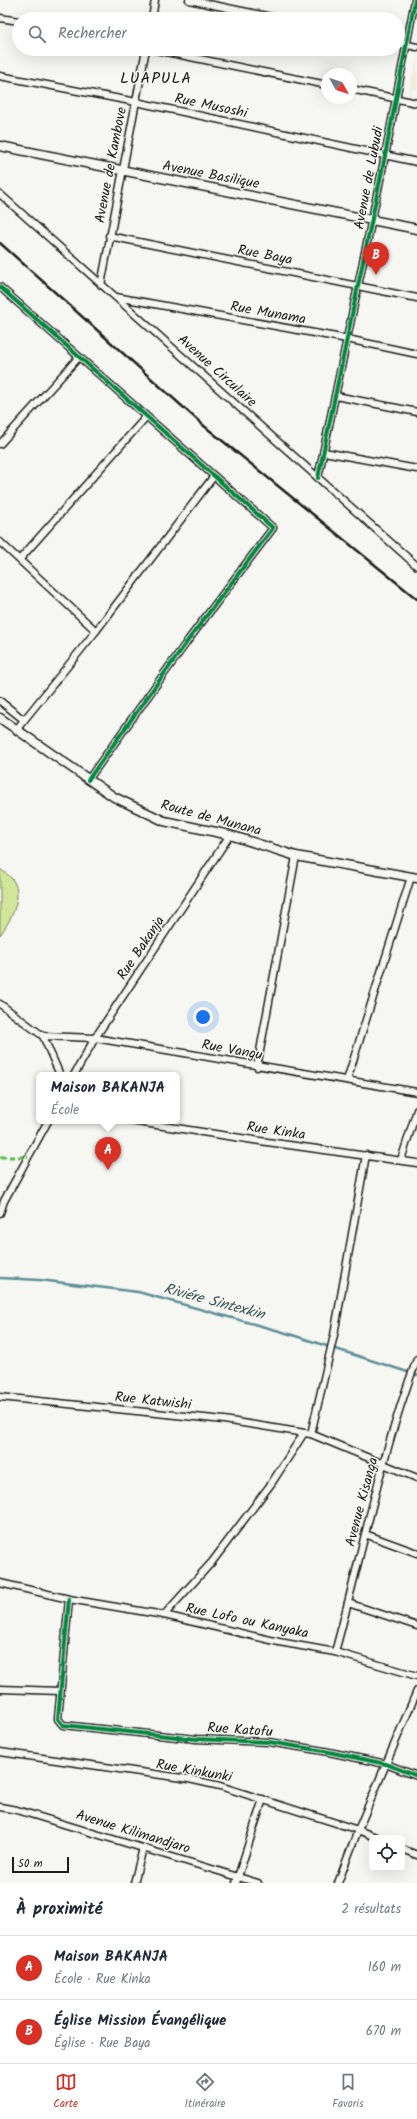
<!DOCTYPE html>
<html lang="fr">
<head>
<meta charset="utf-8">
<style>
  body { margin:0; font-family:Kalam,sans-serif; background:#f2f2f3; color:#1f2937 }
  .controls { position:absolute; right:12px; bottom:12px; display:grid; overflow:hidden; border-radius:6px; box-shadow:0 4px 16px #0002 }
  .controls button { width:36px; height:36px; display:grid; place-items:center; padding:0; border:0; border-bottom:1px solid #e0e1e3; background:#fff; color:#1f2937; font:20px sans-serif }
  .compass { position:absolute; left:321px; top:68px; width:36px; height:36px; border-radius:50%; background:#fff; box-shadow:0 4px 16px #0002; rotate:129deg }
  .scale { position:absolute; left:12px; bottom:10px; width:57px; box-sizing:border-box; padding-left:4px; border:2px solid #1c1c1c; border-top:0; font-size:11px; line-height:14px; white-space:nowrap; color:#1c1c1c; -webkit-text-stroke:3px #f6f6f2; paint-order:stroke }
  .you { position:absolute; left:203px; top:1017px; width:14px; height:14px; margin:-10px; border:3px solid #fff; border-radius:50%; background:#1a73e8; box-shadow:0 0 0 6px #1a73e833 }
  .badge { display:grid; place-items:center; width:26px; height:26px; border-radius:50%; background:#d93025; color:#fff; font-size:13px; font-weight:700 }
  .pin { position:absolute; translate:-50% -33px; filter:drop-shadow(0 1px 2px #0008) }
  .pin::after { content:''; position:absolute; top:21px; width:14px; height:12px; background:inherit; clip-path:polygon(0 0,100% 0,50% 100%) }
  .popup { position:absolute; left:36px; top:1072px; width:144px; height:52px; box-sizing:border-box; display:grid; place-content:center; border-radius:6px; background:#fff; filter:drop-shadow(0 1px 3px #0005); font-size:13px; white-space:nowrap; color:#747a83 }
  .popup b { font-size:15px; color:#1f2937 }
  .popup::after { content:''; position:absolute; left:50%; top:100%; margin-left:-8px; border:8px solid transparent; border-top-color:#fff }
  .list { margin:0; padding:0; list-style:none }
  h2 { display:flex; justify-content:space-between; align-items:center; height:52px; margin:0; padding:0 16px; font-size:17px }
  h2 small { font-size:13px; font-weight:400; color:#747a83 }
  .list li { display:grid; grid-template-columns:26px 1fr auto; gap:12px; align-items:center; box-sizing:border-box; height:64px; padding:0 16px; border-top:1px solid #e0e1e3 }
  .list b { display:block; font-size:15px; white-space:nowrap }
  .list p { margin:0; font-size:13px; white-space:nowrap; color:#747a83 }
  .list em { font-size:13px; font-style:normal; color:#747a83 }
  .icon { flex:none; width:22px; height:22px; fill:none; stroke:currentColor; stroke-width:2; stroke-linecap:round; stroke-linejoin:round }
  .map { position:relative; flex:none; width:417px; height:1883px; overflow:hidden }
  .search { position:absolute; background:#fff; box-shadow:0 4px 16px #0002; left:12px; right:12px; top:12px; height:44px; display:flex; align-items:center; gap:10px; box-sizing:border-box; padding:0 14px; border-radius:22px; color:#747a83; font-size:15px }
  .sheet { height:180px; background:#fff }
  nav { display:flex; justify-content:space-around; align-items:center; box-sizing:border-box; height:56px; border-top:1px solid #e0e1e3; background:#fff; font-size:11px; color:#747a83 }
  nav a { display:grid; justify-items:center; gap:2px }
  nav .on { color:#d93025 }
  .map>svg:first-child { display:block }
</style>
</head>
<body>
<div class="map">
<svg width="417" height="1883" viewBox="0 0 417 1883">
  <rect width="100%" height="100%" fill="#f6f6f2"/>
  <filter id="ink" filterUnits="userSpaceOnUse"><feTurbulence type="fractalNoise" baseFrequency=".025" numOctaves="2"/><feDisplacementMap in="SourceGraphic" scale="8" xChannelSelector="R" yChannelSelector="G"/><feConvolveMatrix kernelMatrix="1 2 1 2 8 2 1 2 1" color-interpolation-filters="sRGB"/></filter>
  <g filter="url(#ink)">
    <path fill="#f3ebda" d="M 417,58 L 417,90 L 412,89 L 410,98 L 417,100 L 408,99 Z"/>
    <path fill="#d0e69b" stroke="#76815c" d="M 0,869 C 4,872 9,875 12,879 C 25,895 10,922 0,935 Z"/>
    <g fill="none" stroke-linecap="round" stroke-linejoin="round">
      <path stroke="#5f9096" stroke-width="2.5" d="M 0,1278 L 40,1280 L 138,1292 L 283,1332 L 417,1375"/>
      <defs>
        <g id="street">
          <path d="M 189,0 L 281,19"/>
          <path d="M 0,18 L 19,21"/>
          <path d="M 152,19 L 155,0"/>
          <path d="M 398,43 L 417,47"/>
          <path d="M 151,49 L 327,85"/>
          <path d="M 0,76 L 136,102 L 417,162"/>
          <path d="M 351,89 L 417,103"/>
          <path d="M 0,194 L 417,566"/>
          <path d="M 109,236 L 417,298"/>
          <path d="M 101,285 L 146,49"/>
          <path d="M 0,287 L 273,528 L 189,639 L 88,780"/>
          <path d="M 116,297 L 347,339 L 417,354"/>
          <path d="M 336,396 L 417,412"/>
          <path d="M 0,444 L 79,357"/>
          <path d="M 324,452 L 417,469"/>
          <path d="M 318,478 L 385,156 L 415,0"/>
          <path d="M 0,542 L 96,631"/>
          <path d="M 20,559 L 146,417"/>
          <path d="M 0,701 L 24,720"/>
          <path d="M 16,730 L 96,631 L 214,476"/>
          <path d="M 0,1004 L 43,1036 L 60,1075"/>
          <path d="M 43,1036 L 95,1038 L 417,1092"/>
          <path d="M 257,1067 L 296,856"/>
          <path d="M 74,1075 L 95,1038 L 230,835"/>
          <path d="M 347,1080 L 411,877"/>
          <path d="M 131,1121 L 260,1141 L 417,1163"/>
          <path d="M 401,1160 L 417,1110"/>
          <path d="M 0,1213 L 4,1201 L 48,1121"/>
          <path d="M 0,1397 L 224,1420 L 311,1434 L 417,1478"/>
          <path d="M 311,1434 L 334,1335 L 366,1155"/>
          <path d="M 365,1534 L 417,1553"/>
          <path d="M 0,1583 L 69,1599 L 164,1615 L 279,1642 L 335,1652 L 417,1676"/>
          <path d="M 69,1599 L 58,1719 L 63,1725 L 196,1739 L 269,1742 L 324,1751 L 386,1764 L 417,1776"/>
          <path d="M 348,1603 L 417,1626"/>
          <path d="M 164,1615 L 212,1562 L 271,1484 L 304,1433"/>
          <path d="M 335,1652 C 362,1554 381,1453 417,1359"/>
          <path d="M 0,1689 L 60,1691"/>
          <path d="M 0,1752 L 189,1779 L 220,1786 L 358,1830 L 378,1838"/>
          <path d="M 0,1807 L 17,1810 L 258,1883"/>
          <path d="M 402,1849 L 417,1855"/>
          <path d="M 134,1883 L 143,1848"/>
          <path d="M 236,1883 L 263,1799"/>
          <path d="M 338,1883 L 358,1830 L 417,1691"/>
        </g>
        <g id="secondary">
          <path d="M 0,146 L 417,229"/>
          <path d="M 0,718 L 114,797 L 164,821 L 230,835 L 296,856 L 417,878"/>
        </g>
      </defs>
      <use href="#street" stroke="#1c1c1c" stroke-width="9"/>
      <use href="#secondary" stroke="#1c1c1c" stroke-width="11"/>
      <use href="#street" stroke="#f6f6f2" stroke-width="6"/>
      <use href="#secondary" stroke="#f6f6f2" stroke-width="8"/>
      <path stroke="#1c1c1c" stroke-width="2.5" d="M 0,243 L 203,425 L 417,599"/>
      <path stroke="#58b947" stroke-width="3" stroke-dasharray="6 3" stroke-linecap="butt" d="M 0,1157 L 28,1157"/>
      <defs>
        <g id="cycleway">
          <path d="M 0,287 L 273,528 L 189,639 L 88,780"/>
          <path d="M 318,478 L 385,156 L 415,0"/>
          <path d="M 69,1599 L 58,1719 L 63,1725 L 196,1739 L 269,1742 L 324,1751 L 386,1764 L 417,1776"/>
        </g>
      </defs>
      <use href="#cycleway" stroke="#f6f6f2" stroke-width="6"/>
      <use href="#cycleway" stroke="#00873e" stroke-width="4"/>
    </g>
  </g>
  <g text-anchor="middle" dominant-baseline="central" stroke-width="3" stroke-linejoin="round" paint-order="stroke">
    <g font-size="14" fill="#1c1c1c" stroke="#f6f6f2">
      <text transform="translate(211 106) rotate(12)">Rue Musoshi</text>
      <text transform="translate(111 165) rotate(-79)">Avenue de Kambove</text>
      <text transform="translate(211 175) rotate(11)">Avenue Basilique</text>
      <text transform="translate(369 178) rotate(-79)">Avenue de Lubudi</text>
      <text transform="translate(265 255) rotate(11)">Rue Baya</text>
      <text transform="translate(268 313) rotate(10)">Rue Munama</text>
      <text transform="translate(217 371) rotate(42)">Avenue Circulaire</text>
      <text transform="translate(211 818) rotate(15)">Route de Munana</text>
      <text transform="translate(141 948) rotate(-56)">Rue Bakanja</text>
      <text transform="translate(232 1050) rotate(10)">Rue Vangu</text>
      <text transform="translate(276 1131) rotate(8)">Rue Kinka</text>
      <text transform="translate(153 1401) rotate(6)">Rue Katwishi</text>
      <text transform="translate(362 1502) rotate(-75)">Avenue Kisanga</text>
      <text transform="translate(247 1621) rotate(12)">Rue Lofo ou Kanyaka</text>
      <text transform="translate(240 1730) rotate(4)">Rue Katofu</text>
      <text transform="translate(194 1771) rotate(10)">Rue Kinkunki</text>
      <text transform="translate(133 1832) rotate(17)">Avenue Kilimandjaro</text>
    </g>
    <g font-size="15" font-style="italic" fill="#3e5659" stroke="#f6f6f2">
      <text transform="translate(214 1302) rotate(15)">Riviére Sintexkin</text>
    </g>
    <g font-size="16" letter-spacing="1" fill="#1c1c1c" stroke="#f6f6f2">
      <text x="156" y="78">LUAPULA</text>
    </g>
  </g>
</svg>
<div class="controls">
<button><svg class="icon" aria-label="locate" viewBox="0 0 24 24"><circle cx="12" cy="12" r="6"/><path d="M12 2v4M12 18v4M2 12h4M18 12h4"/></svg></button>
</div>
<svg class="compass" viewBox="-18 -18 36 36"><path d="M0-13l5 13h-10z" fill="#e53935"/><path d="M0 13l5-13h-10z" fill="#747a83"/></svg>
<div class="scale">50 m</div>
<div class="you"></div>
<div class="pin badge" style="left:108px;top:1170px">A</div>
<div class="popup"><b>Maison BAKANJA</b>École</div>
<div class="pin badge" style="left:376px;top:275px">B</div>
<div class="search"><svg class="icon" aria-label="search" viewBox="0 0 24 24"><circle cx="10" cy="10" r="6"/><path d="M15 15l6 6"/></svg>Rechercher</div>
</div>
<section class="sheet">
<h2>À proximité<small>2 résultats</small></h2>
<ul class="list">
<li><span class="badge">A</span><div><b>Maison BAKANJA</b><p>École · Rue Kinka</p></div><em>160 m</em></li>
<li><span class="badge">B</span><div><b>Église Mission Évangélique</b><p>Église · Rue Baya</p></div><em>670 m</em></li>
</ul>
</section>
<nav>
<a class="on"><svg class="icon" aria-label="map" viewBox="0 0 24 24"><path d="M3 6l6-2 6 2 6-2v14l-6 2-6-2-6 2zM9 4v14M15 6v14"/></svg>Carte</a>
<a><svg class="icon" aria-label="directions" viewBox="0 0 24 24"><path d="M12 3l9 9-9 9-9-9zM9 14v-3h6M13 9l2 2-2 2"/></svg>Itinéraire</a>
<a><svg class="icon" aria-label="saved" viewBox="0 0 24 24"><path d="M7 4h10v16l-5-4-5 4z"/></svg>Favoris</a>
</nav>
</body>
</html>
